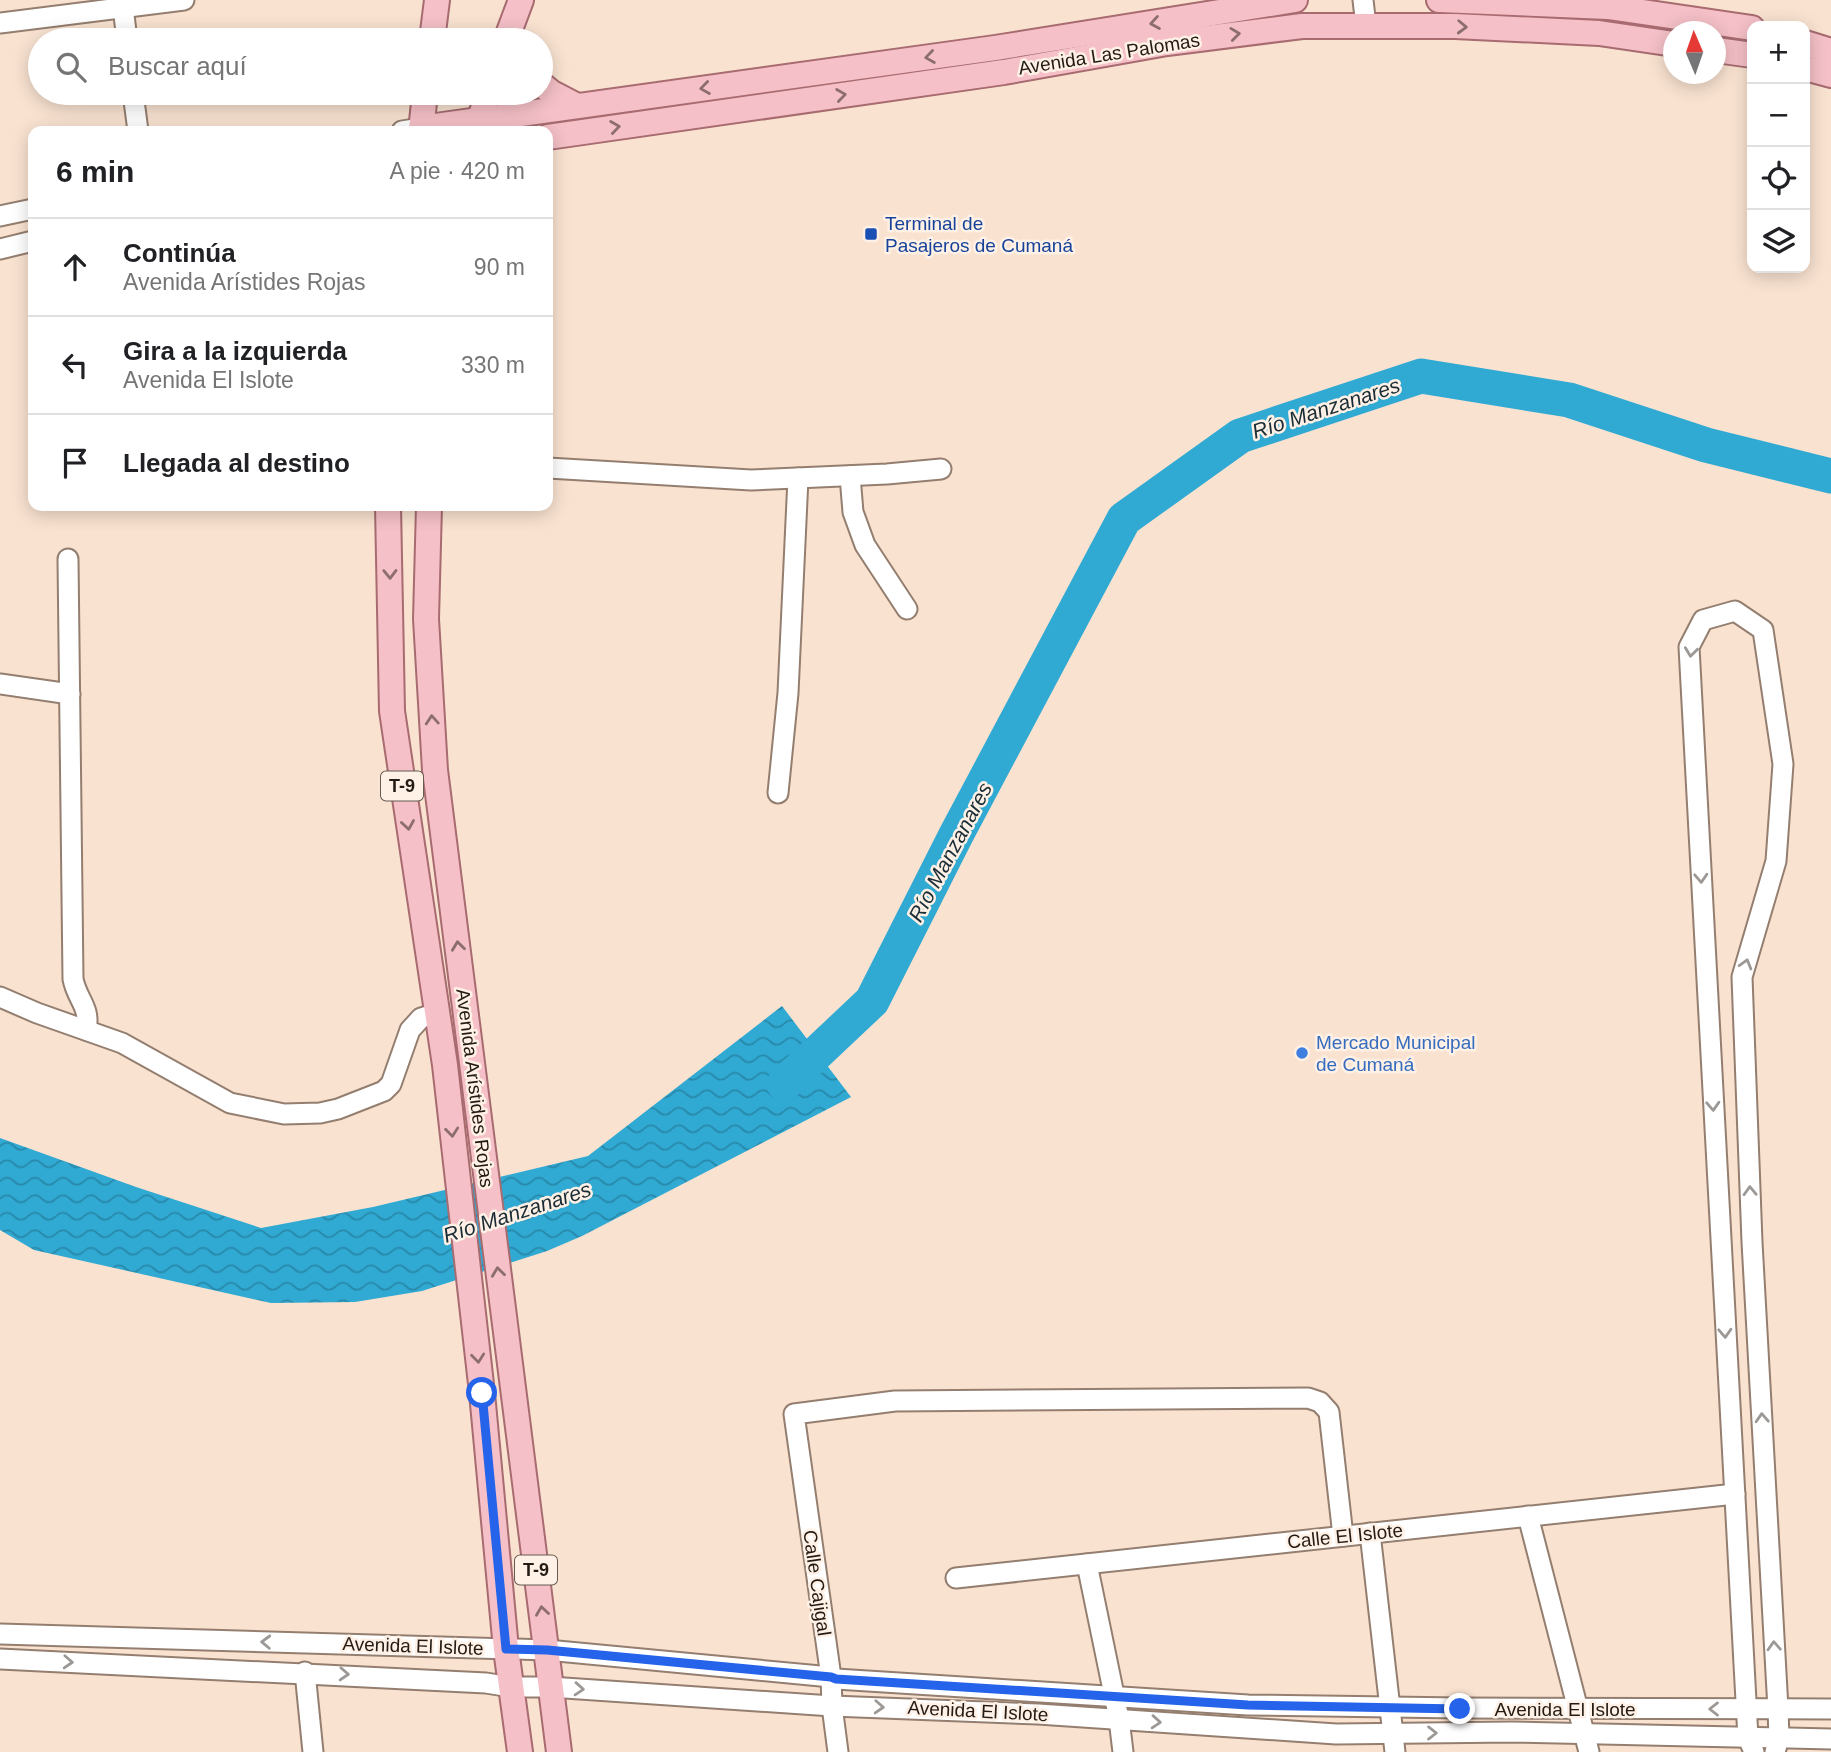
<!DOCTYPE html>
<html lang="es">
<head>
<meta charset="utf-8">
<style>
  body { margin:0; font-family:Helvetica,sans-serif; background:#f2f2f2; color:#202124 }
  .controls { position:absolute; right:21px; top:21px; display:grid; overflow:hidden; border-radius:14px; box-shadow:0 4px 18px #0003 }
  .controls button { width:63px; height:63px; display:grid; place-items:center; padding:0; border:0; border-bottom:2px solid #e0e0e0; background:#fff; color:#202124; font:35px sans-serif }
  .compass { position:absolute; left:1663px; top:21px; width:63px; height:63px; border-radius:50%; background:#fff; box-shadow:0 4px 18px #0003; rotate:358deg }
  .stop { position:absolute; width:21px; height:21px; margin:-16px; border:5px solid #2563eb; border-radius:50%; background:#fff }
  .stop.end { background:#2563eb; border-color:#fff; box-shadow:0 2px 7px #0008 }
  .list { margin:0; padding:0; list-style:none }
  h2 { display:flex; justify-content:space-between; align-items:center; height:91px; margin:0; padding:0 28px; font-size:30px }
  h2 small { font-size:23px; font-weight:400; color:#757577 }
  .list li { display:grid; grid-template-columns:46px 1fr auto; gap:21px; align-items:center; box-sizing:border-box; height:98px; padding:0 28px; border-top:2px solid #e0e0e0 }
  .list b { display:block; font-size:26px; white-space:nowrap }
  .list p { margin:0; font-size:23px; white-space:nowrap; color:#757577 }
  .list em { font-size:23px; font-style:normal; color:#757577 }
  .icon { flex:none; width:38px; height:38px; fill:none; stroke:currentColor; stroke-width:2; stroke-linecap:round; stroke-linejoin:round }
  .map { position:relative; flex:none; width:1831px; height:1752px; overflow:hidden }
  .search { position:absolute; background:#fff; box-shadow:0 4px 18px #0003; left:28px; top:28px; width:525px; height:77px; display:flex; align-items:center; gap:18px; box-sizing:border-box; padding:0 24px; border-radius:38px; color:#757577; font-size:26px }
  .panel { position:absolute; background:#fff; box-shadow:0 4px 18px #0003; left:28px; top:126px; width:525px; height:385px; border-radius:14px }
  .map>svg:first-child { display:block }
</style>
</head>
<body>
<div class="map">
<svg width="1831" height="1752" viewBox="0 0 1831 1752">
  <defs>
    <pattern id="water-waves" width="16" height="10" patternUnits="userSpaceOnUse" patternTransform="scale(1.75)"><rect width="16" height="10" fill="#30a9d3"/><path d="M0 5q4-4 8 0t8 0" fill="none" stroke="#2889aa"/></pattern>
  </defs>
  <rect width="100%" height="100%" fill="#f9e2d0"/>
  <path fill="url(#water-waves)" d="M 782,1006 L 851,1097 L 582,1236 L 547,1251 L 422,1291 L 355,1302 L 271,1303 L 34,1250 L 0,1230 L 0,1138 L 136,1187 L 261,1228 L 373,1207 L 588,1156 Z"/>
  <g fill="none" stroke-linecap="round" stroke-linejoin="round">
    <path stroke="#30a9d3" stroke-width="35" d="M 784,1084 L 872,1001 L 956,835 L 1124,519 L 1240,436 L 1421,376 L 1569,400 L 1706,445 L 1831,476"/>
    <defs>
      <g id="minor">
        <path d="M 1363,0 L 1366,26"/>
        <path d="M 123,7 L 127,40"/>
        <path d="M 0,23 L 184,0"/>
        <path d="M 133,93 L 138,131"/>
        <path d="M 402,131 L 421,128"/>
        <path d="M 0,216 L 33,209"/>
        <path d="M 0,249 L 33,241"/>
        <path d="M 548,468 L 751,480 L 887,474 L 941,469"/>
        <path d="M 850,476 L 853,512 L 865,545 L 907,609"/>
        <path d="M 68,559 L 73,979 C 77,1000 91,1007 86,1030"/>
        <path d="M 0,684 L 70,694"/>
        <path d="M 778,793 L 788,693 L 798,478"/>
        <path d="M 0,997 L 37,1013 L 122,1043 L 230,1103 L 284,1114 L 320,1113 L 338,1109 L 384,1091 L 391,1084 L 410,1030 L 421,1018 L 437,1013"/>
        <path d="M 1528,1516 L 1589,1752"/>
        <path d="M 1370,1533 L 1395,1752"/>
        <path d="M 1087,1564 L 1119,1719 L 1123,1752"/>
        <path d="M 956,1578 L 1735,1494"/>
        <path d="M 0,1634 L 547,1650 L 831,1677 L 836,1679 L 1248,1705 L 1460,1708 L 1831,1709"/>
        <path d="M 0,1659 L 486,1683 L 511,1687 L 550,1687 L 832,1706 L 1038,1714 L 1336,1734 L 1512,1732 L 1831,1739"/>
        <path d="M 305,1672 L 313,1752"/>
        <path d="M 838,1752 L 832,1706 L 831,1677 L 794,1414 L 895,1401 L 1308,1398 L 1320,1402 L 1329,1412 L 1343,1536"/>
        <path d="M 1754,1752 L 1748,1738 L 1689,647 L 1703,620 L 1735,611 L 1763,630 L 1783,764 L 1776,861 L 1742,977 L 1752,1242 L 1778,1709 L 1779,1738 L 1775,1752"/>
      </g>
      <g id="major">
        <path d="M 1439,0 L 1608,7 L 1752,28"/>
        <path d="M 432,40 L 437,0"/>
        <path d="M 506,40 L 521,0"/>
        <path d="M 1805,43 L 1831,51"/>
        <path d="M 1716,50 L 1752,55"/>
        <path d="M 1805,68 L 1831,75"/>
        <path d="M 541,84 L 552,93 L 577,106"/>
        <path d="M 421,128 L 995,48 L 1295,0"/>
        <path d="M 421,131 L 425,93"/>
        <path d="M 476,131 L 488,93"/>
        <path d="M 548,137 L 1004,72 L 1167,43 L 1302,26 L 1455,26 L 1599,33 L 1674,44"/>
        <path d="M 388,506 L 392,711 L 445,1065 L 482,1393 L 506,1649 L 520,1752"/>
        <path d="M 429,506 L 426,619 L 435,770 L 559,1752"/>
      </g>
    </defs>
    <use href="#minor" stroke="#937e6f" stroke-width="23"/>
    <use href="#major" stroke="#a76b70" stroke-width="28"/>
    <use href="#minor" stroke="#fff" stroke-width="19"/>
    <use href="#major" stroke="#f5c0c7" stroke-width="24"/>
  </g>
  <defs><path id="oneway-chevron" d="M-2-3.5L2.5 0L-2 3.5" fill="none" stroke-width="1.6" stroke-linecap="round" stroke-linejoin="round" transform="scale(1.75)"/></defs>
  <g stroke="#8c6e6e">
    <use href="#oneway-chevron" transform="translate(1155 23) rotate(171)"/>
    <use href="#oneway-chevron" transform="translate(1462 27) rotate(2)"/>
    <use href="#oneway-chevron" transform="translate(1235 34) rotate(-7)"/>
    <use href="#oneway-chevron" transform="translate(930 57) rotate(172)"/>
    <use href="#oneway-chevron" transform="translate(705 88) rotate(172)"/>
    <use href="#oneway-chevron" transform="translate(841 95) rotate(-8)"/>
    <use href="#oneway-chevron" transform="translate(615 127) rotate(-8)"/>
    <use href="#oneway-chevron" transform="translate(390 574) rotate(89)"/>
    <use href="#oneway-chevron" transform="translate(432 720) rotate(-94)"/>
    <use href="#oneway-chevron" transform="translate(408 825) rotate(81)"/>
    <use href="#oneway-chevron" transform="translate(458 946) rotate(-97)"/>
    <use href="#oneway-chevron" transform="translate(452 1132) rotate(84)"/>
    <use href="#oneway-chevron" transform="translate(498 1272) rotate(-97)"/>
    <use href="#oneway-chevron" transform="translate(478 1358) rotate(84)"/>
    <use href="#oneway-chevron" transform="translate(542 1611) rotate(-98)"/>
  </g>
  <g stroke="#9c9895">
    <use href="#oneway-chevron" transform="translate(1691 652) rotate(97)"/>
    <use href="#oneway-chevron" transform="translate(1701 878) rotate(87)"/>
    <use href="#oneway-chevron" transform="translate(1746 964) rotate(-74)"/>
    <use href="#oneway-chevron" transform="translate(1713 1106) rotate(87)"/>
    <use href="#oneway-chevron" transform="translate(1750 1191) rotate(-92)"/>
    <use href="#oneway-chevron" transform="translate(1725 1333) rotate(87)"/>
    <use href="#oneway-chevron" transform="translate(1762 1418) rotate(-93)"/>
    <use href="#oneway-chevron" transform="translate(266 1642) rotate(-178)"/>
    <use href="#oneway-chevron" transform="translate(1774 1646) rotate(-93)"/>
    <use href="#oneway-chevron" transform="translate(68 1662) rotate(3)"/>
    <use href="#oneway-chevron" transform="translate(344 1674) rotate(3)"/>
    <use href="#oneway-chevron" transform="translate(579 1689) rotate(4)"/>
    <use href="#oneway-chevron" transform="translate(879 1707) rotate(3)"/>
    <use href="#oneway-chevron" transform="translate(1714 1709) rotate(-180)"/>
    <use href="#oneway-chevron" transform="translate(1156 1722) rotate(4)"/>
    <use href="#oneway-chevron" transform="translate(1432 1733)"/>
  </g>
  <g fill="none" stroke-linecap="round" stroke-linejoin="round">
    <path stroke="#2563eb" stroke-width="9" d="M 482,1393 L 506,1649 L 547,1650 L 831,1677 L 836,1679 L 1248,1705 L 1460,1709"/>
  </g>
  <rect fill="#1a4fb4" stroke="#fff1e6" stroke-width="2.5" x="864" y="227" width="14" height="14" rx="3.5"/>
  <circle fill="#3f7fe0" stroke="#fff1e6" stroke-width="2.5" cx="1302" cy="1053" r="7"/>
  <g text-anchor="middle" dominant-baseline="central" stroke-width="5" stroke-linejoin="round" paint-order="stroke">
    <g fill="#fff1e6" stroke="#655b53" stroke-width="2">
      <rect x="381" y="771.5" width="42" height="29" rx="5"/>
      <rect x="515" y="1555.5" width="42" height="29" rx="5"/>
    </g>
    <g font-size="18" font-weight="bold" fill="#231b14">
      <text x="402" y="786">T-9</text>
      <text x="536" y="1570">T-9</text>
    </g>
    <g font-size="19" fill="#231b14" stroke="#fff1e6">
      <text transform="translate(1109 54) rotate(-9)">Avenida Las Palomas</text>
      <text transform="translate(475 1088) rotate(83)">Avenida Arístides Rojas</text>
      <text transform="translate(1345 1536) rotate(-6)">Calle El Islote</text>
      <text transform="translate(817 1583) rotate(82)">Calle Cajigal</text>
      <text transform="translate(413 1646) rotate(2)">Avenida El Islote</text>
      <text x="1565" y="1709">Avenida El Islote</text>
      <text transform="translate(978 1711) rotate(3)">Avenida El Islote</text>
    </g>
    <g font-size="19" fill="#164399" stroke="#fff1e6" text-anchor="start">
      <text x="885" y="223">Terminal de<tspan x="885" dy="22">Pasajeros de Cumaná</tspan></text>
    </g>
    <g font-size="19" fill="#366cbe" stroke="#fff1e6" text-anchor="start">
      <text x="1316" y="1042">Mercado Municipal<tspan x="1316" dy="22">de Cumaná</tspan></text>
    </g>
    <g font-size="21" font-style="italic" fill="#1a2d36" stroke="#fff1e6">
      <text transform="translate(1326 408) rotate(-18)">Río Manzanares</text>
      <text transform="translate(950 852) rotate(-62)">Río Manzanares</text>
      <text transform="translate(517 1212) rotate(-18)">Río Manzanares</text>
    </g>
  </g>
</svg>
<div class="controls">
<button>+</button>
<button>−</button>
<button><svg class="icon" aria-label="locate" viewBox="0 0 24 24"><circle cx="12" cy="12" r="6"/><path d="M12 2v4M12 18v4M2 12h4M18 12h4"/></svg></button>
<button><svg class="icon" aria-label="layers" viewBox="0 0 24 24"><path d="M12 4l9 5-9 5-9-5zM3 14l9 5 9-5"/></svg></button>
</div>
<svg class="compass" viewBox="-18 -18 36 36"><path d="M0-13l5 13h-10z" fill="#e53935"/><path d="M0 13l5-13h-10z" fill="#757577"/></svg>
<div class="stop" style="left:482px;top:1393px"></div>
<div class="stop end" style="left:1460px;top:1709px"></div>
<div class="search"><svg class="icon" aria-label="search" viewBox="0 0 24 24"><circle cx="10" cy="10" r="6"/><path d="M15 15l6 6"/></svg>Buscar aquí</div>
<section class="panel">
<h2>6 min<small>A pie · 420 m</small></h2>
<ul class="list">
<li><svg class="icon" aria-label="ahead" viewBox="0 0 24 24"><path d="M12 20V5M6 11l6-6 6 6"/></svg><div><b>Continúa</b><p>Avenida Arístides Rojas</p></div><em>90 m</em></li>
<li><svg class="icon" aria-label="left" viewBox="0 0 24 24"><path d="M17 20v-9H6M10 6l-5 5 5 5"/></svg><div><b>Gira a la izquierda</b><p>Avenida El Islote</p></div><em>330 m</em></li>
<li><svg class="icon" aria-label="arrive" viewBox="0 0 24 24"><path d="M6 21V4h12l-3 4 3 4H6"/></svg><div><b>Llegada al destino</b></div></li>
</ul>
</section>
</div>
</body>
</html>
